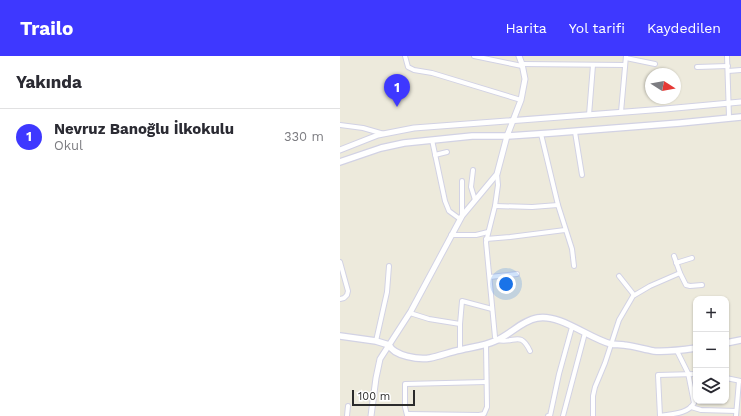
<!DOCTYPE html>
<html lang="tr">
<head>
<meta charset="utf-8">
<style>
  body { margin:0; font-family:"Work Sans",sans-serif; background:#f7f7f7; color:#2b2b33 }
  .controls { position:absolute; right:12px; bottom:12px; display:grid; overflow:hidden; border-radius:8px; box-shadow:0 1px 3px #0004 }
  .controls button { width:36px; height:36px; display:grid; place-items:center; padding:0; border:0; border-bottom:1px solid #e1e1e2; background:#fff; color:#2b2b33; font:20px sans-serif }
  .compass { position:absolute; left:305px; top:12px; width:36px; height:36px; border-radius:50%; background:#fff; box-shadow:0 1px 3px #0004; rotate:101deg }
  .scale { position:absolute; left:12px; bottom:10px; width:63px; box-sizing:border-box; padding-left:4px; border:2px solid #2b2b2b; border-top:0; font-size:11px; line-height:14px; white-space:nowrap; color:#2b2b2b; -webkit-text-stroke:3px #fff; paint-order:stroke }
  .you { position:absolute; left:166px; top:228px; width:14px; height:14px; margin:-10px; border:3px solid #fff; border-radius:50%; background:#1a73e8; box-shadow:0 0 0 6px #1a73e833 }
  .badge { display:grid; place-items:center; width:26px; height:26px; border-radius:50%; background:#3e38ff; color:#fff; font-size:13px; font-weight:700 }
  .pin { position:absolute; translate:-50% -33px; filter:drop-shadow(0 1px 2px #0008) }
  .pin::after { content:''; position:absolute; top:21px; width:14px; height:12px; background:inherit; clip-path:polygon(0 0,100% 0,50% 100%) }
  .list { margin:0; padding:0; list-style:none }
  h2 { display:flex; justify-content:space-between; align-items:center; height:52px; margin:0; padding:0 16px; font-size:17px }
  h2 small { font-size:13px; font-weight:400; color:#7c7c81 }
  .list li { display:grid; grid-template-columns:26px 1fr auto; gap:12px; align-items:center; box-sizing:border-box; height:56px; padding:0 16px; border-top:1px solid #e1e1e2 }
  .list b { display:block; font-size:15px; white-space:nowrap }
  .list p { margin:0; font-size:13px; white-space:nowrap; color:#7c7c81 }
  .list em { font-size:13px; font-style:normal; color:#7c7c81 }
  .icon { flex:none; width:22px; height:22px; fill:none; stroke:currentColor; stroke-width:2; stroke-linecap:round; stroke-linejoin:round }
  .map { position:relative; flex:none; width:401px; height:360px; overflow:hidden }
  header { display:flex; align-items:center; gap:24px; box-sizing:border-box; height:56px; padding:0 20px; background:#3e38ff; color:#fff }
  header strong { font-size:19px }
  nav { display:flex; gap:22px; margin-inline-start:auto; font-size:14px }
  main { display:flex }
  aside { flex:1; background:#fff }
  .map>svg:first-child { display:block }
</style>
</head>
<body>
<header>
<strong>Trailo</strong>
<nav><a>Harita</a><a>Yol tarifi</a><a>Kaydedilen</a></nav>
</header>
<main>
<aside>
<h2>Yakında<small></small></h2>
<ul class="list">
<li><span class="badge">1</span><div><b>Nevruz Banoğlu İlkokulu</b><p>Okul</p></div><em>330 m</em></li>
</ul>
</aside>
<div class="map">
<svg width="401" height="360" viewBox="0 0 401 360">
  <rect width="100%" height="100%" fill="#edeadc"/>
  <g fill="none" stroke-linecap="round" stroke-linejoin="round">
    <defs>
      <g id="minor">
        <path d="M 65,0 L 68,11 L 74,14 L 92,17 L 181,44"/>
        <path d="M 134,0 L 182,10"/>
        <path d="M 387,0 L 389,61"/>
        <path d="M 286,2 L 315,8"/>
        <path d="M 182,8 L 285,9"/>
        <path d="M 357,11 L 388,10"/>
        <path d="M 388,15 L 401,14"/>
        <path d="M 281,56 L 286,0"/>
        <path d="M 249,59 L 253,9"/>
        <path d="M 0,69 L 23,72 L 44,78"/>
        <path d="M 235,76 L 242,119"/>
        <path d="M 201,78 L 218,149 L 232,193 L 234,210"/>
        <path d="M 92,84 L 105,145 L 109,155 L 120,163"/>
        <path d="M 95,99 L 107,96"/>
        <path d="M 133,114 L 131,131 L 135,144"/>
        <path d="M 157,118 L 158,129 L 155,150 L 146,186 L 155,281 L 157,284 C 175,288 180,274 190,295"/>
        <path d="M 155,150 L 192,151 L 218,149"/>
        <path d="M 122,160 L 122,125"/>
        <path d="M 111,179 L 136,179 L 148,176"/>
        <path d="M 146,183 L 170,181 L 225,174"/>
        <path d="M 334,200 L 340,217"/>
        <path d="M 0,206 L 8,235 L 7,239 L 4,242 L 0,243"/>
        <path d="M 336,207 L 352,202"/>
        <path d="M 279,220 L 294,239"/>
        <path d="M 150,221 L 177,218"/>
        <path d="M 70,257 L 89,263 L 120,268"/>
        <path d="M 36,285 L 47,236 L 49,210"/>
        <path d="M 120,294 L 120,268 L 122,245 L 152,253"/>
        <path d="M 386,322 L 401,325"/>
        <path d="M 351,351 L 361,354 L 396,355"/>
        <path d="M 67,358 L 139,359 L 144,358 L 147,351 L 146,289"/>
        <path d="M 67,359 L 65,351 L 65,328 L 146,326"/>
        <path d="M 7,360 L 8,350"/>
        <path d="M 208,360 L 210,360 L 219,318 L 232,271"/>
        <path d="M 223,360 L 245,277"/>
        <path d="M 253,360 L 253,340 L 255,331 L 265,307 L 279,264 L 293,240 L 310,230 L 340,217 L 346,229 L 350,230 L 362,229"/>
        <path d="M 320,360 C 331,358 348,358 354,347 L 348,317 L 337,295"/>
        <path d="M 320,360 L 318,319 L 356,318"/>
        <path d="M 396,360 L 399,325"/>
      </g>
      <g id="tertiary">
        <path d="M 0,94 L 38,79 L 74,72 L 325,53 L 401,46"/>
        <path d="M 31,360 L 36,322 L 40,303 L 71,255 L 122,160 L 157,118 L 167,80 L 181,44 L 185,23 L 182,8 L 179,0"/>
      </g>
      <g id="secondary">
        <path d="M 0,106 L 41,92 L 64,87 L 132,80 L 167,80 L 212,77 L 340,67 L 401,61"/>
        <path d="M 0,280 L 36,285 L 49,289 C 54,300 79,304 90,302 C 100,300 110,296 120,294 C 132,291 144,290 155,285 C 170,279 181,265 197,262 C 219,257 250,283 271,288 C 275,289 280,288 284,289 C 294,290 303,293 314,295 C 328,296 342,294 356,292"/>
        <path d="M 386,287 L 401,284"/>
      </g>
    </defs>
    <use href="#minor" stroke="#d2d2e4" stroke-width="6"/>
    <use href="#tertiary" stroke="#d2d2e4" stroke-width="7"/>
    <use href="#secondary" stroke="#d2d2e4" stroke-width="8"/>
    <use href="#minor" stroke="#fff" stroke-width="4"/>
    <use href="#tertiary" stroke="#fff" stroke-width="5"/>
    <use href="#secondary" stroke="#fff" stroke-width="5.5"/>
  </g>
</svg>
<div class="controls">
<button>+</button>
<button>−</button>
<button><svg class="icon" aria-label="layers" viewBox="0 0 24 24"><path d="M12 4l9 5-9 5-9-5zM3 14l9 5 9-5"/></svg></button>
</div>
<svg class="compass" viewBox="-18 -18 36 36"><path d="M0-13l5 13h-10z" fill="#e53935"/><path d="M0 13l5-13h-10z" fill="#7c7c81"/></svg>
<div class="scale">100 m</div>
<div class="you"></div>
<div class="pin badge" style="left:57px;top:51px">1</div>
</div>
</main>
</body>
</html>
